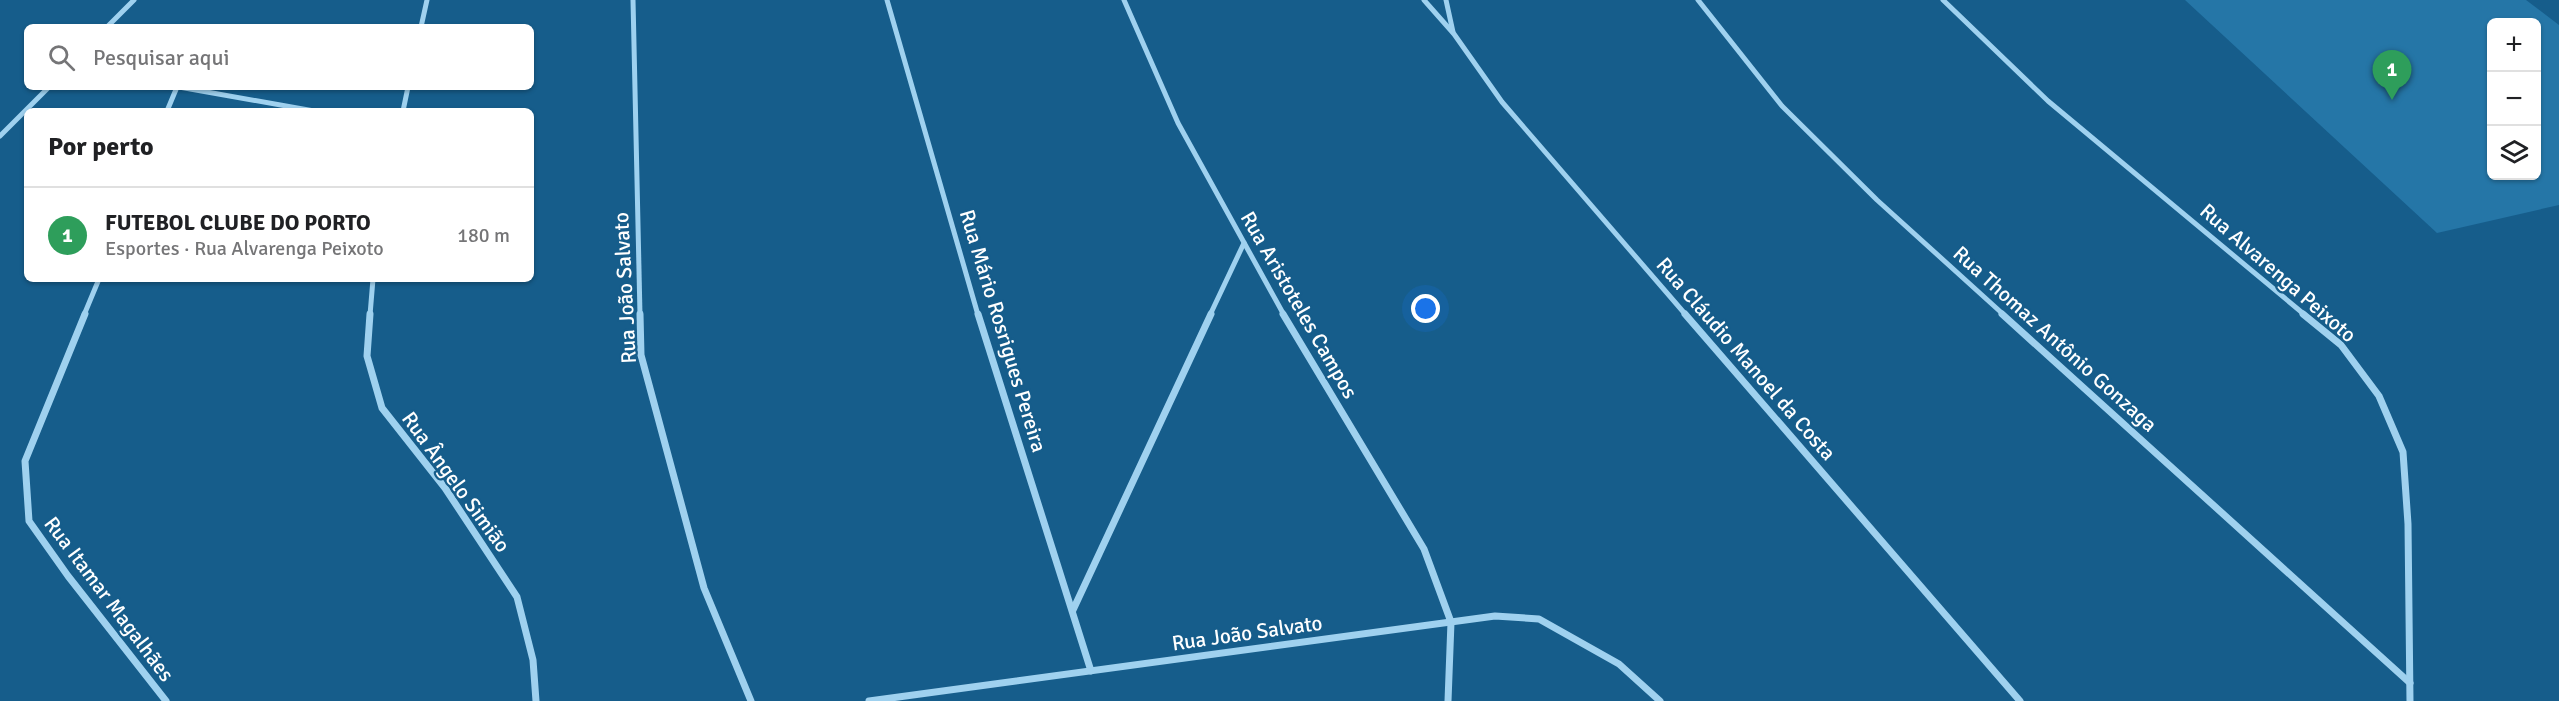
<!DOCTYPE html>
<html lang="pt">
<head>
<meta charset="utf-8">
<style>
  body { margin:0; font-family:Signika,sans-serif; background:#f6f6f6; color:#202124 }
  .controls { position:absolute; right:18px; top:18px; display:grid; overflow:hidden; border-radius:9px; box-shadow:0 2px 4px #0004 }
  .controls button { width:54px; height:54px; display:grid; place-items:center; padding:0; border:0; border-bottom:2px solid #e0e0e0; background:#fff; color:#202124; font:30px sans-serif }
  .you { position:absolute; left:1426px; top:309px; width:21px; height:21px; margin:-15px; border:4px solid #fff; border-radius:50%; background:#1a73e8; box-shadow:0 0 0 9px #1a73e833 }
  .badge { display:grid; place-items:center; width:39px; height:39px; border-radius:50%; background:#ea580c; color:#fff; font-size:20px; font-weight:700 }
  .pin { position:absolute; translate:-50% -50px; filter:drop-shadow(0 2px 3px #0008) }
  .pin::after { content:''; position:absolute; top:32px; width:21px; height:18px; background:inherit; clip-path:polygon(0 0,100% 0,50% 100%) }
  .list { margin:0; padding:0; list-style:none }
  h2 { display:flex; justify-content:space-between; align-items:center; height:78px; margin:0; padding:0 24px; font-size:26px }
  h2 small { font-size:20px; font-weight:400; color:#757577 }
  .list li { display:grid; grid-template-columns:39px 1fr auto; gap:18px; align-items:center; box-sizing:border-box; height:96px; padding:0 24px; border-top:2px solid #e0e0e0 }
  .list b { display:block; font-size:22px; white-space:nowrap }
  .list p { margin:0; font-size:20px; white-space:nowrap; color:#757577 }
  .list em { font-size:20px; font-style:normal; color:#757577 }
  .icon { flex:none; width:33px; height:33px; fill:none; stroke:currentColor; stroke-width:2; stroke-linecap:round; stroke-linejoin:round }
  .map { position:relative; flex:none; width:2559px; height:701px; overflow:hidden }
  .search { position:absolute; background:#fff; box-shadow:0 2px 4px #0004; left:24px; top:24px; width:510px; height:66px; display:flex; align-items:center; gap:15px; box-sizing:border-box; padding:0 21px; border-radius:9px; color:#757577; font-size:22px }
  .panel { position:absolute; background:#fff; box-shadow:0 2px 4px #0004; left:24px; top:108px; width:510px; height:174px; border-radius:9px }
  .map>svg:first-child { display:block }
</style>
</head>
<body>
<div class="map">
<svg width="2559" height="701" viewBox="0 0 2559 701">
  <rect width="100%" height="100%" fill="#165d8b"/>
  <path fill="#2576a7" fill-rule="evenodd" d="M 2185,0 L 2526,0 L 2559,25 L 2559,205 L 2437,233 ZM 2492,22 L 2536,22 L 2536,176 L 2492,176 Z"/>
  <g fill="none" stroke-linecap="round" stroke-linejoin="round">
    <g stroke="#9fd1ef" stroke-width="5">
      <path d="M 633,0 L 640,315"/>
      <path d="M 887,0 L 978,315"/>
      <path d="M 1124,0 L 1178,123 L 1284,315"/>
      <path d="M 1424,0 L 1454,34 L 1502,102 L 1686,315"/>
      <path d="M 1446,0 L 1453,32"/>
      <path d="M 1698,0 L 1782,106 L 1877,200 L 2004,315"/>
      <path d="M 1943,0 L 2048,101 L 2305,315"/>
      <path d="M 107,27 L 134,0"/>
      <path d="M 421,27 L 427,0"/>
      <path d="M 179,87 L 314,111"/>
      <path d="M 167,111 L 177,87"/>
      <path d="M 403,111 L 408,87"/>
      <path d="M 0,136 L 49,87"/>
      <path d="M 84,315 L 99,279"/>
      <path d="M 370,315 L 373,279"/>
      <path d="M 1210,315 L 1244,243"/>
    </g>
    <g stroke="#9fd1ef" stroke-width="7">
      <path d="M 85,314 L 25,461 L 29,521 L 68,576 L 166,701"/>
      <path d="M 370,314 L 367,356 L 382,408 L 445,488 L 517,597 L 533,660 L 536,701"/>
      <path d="M 640,314 L 641,355 L 704,588 L 751,701"/>
      <path d="M 978,314 L 1091,671"/>
      <path d="M 1283,314 L 1424,549 L 1451,622 L 1448,701"/>
      <path d="M 1685,314 L 2020,701"/>
      <path d="M 2002,314 L 2410,683"/>
      <path d="M 2303,314 L 2341,345 L 2379,396 L 2403,452 L 2408,524 L 2410,701"/>
      <path d="M 1073,610 L 1211,314"/>
      <path d="M 869,701 L 1495,616 L 1539,619 L 1619,664 L 1660,701"/>
    </g>
  </g>
  <g text-anchor="middle" dominant-baseline="central" stroke-width="4.5" stroke-linejoin="round" paint-order="stroke">
    <g font-size="21" fill="#fff" stroke="#165d8b">
      <text transform="translate(2278 273) rotate(41)">Rua Alvarenga Peixoto</text>
      <text transform="translate(625 288) rotate(-93)">Rua João Salvato</text>
      <text transform="translate(1299 305) rotate(60)">Rua Aristoteles Campos</text>
      <text transform="translate(1003 331) rotate(73)">Rua Mário Rosrigues Pereira</text>
      <text transform="translate(2055 339) rotate(42)">Rua Thomaz Antônio Gonzaga</text>
      <text transform="translate(1746 359) rotate(49)">Rua Cláudio Manoel da Costa</text>
      <text transform="translate(456 482) rotate(54)">Rua Ângelo Simião</text>
      <text transform="translate(109 599) rotate(53)">Rua Itamar Magalhães</text>
      <text transform="translate(1247 633) rotate(-8)">Rua João Salvato</text>
    </g>
  </g>
</svg>
<div class="controls">
<button>+</button>
<button>−</button>
<button><svg class="icon" aria-label="layers" viewBox="0 0 24 24"><path d="M12 4l9 5-9 5-9-5zM3 14l9 5 9-5"/></svg></button>
</div>
<div class="you"></div>
<div class="pin badge" style="left:2392px;top:100px;background:#2e9e5b">1</div>
<div class="search"><svg class="icon" aria-label="search" viewBox="0 0 24 24"><circle cx="10" cy="10" r="6"/><path d="M15 15l6 6"/></svg>Pesquisar aqui</div>
<section class="panel">
<h2>Por perto<small></small></h2>
<ul class="list">
<li><span class="badge" style="background:#2e9e5b">1</span><div><b>FUTEBOL CLUBE DO PORTO</b><p>Esportes · Rua Alvarenga Peixoto</p></div><em>180 m</em></li>
</ul>
</section>
</div>
</body>
</html>
